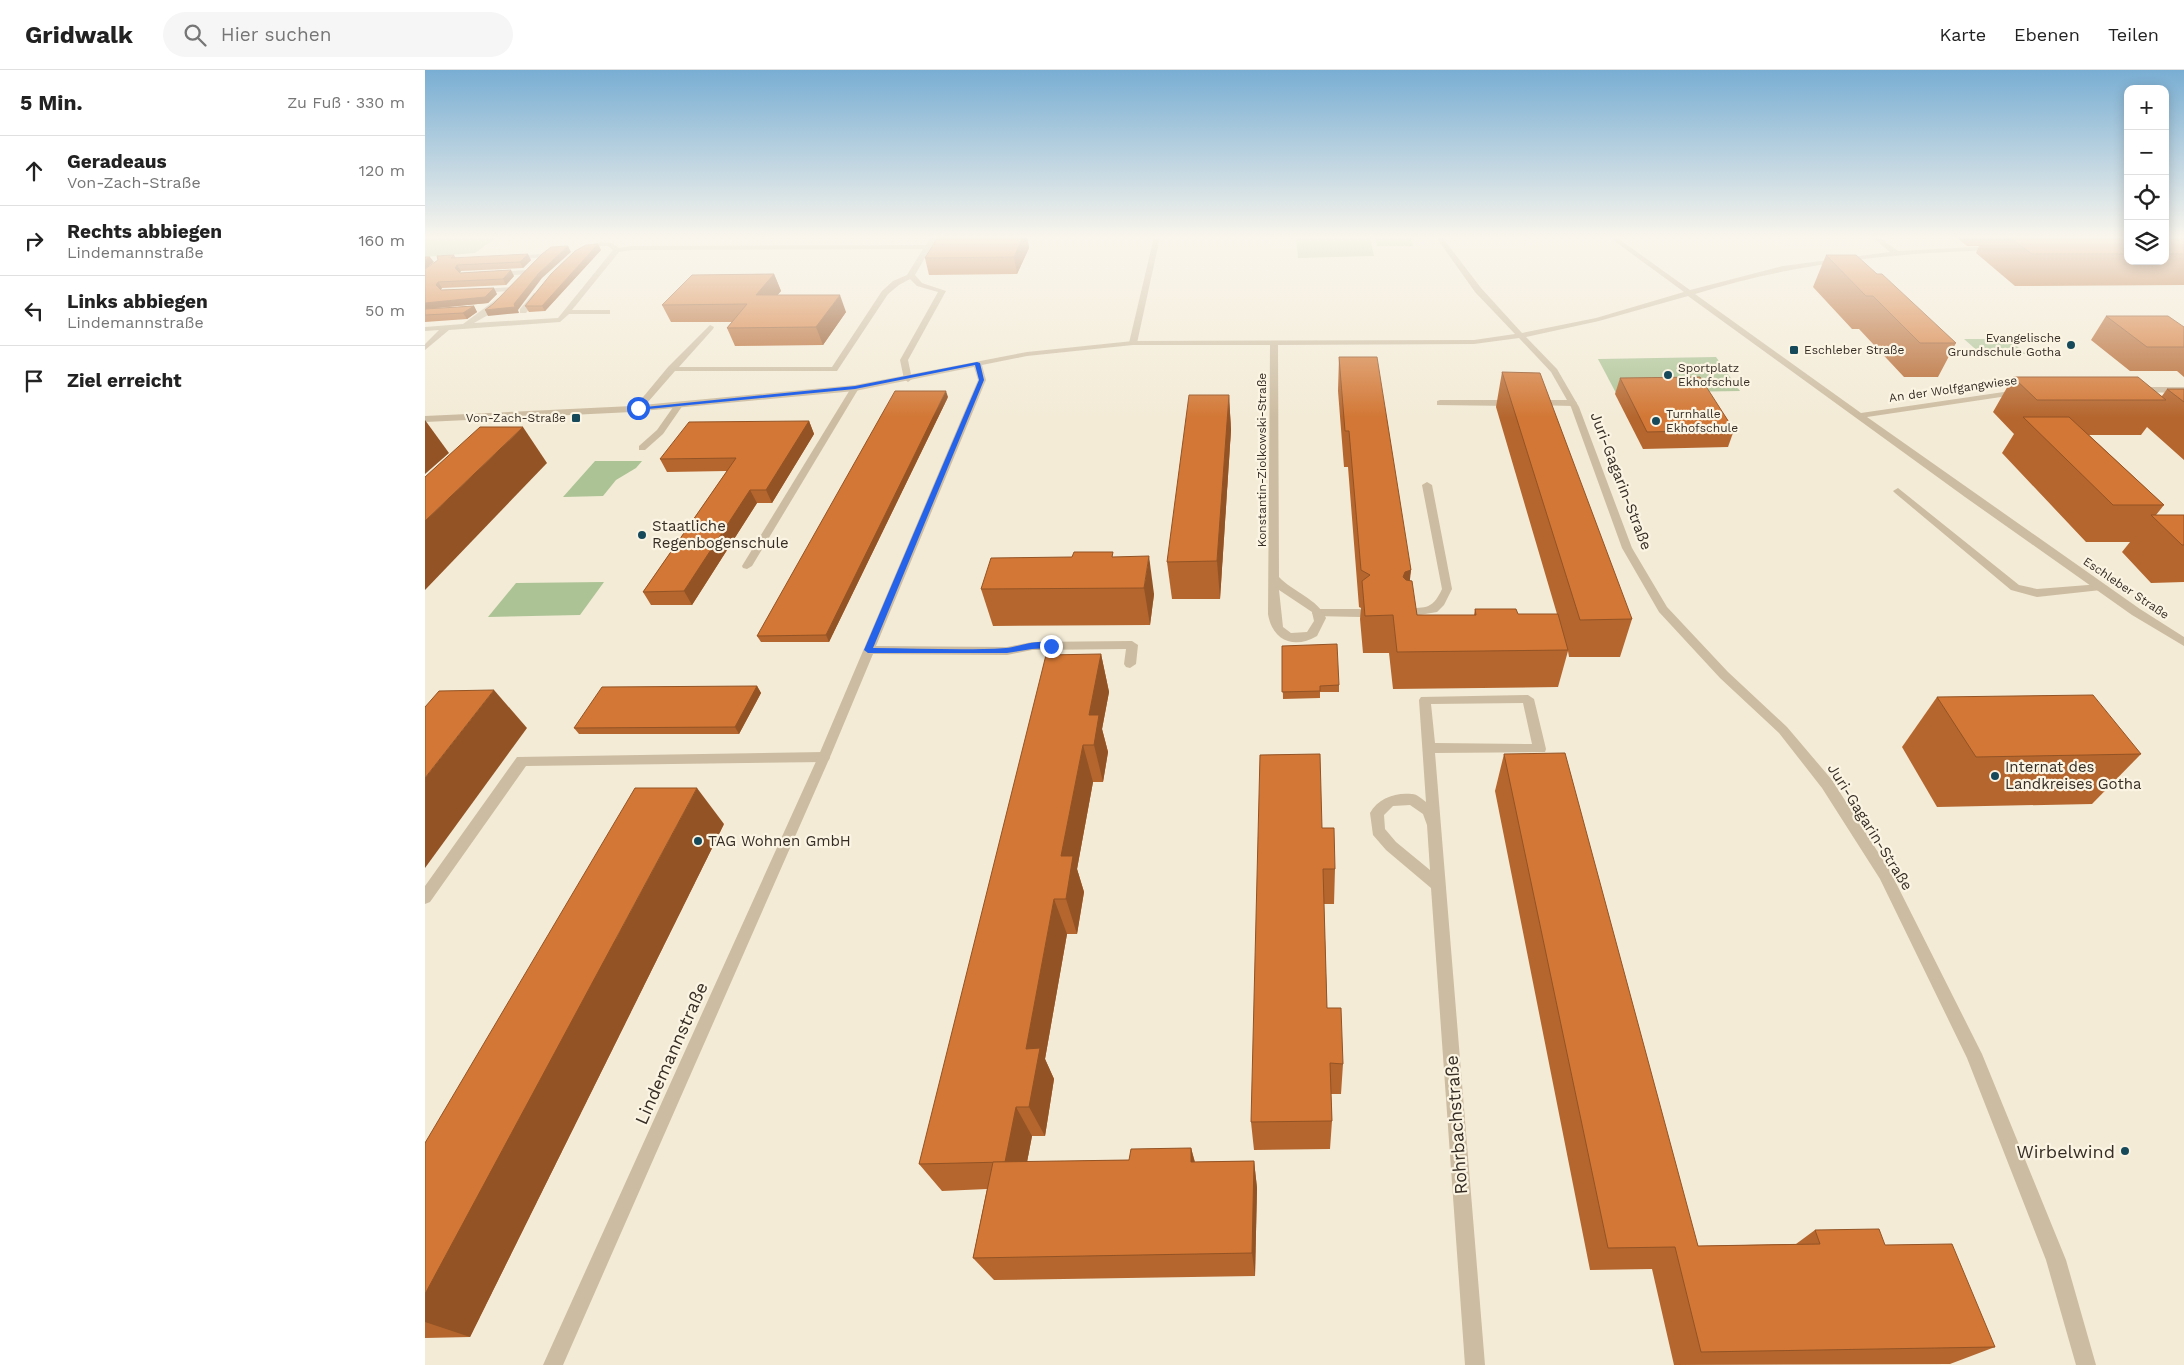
<!DOCTYPE html>
<html lang="de">
<head>
<meta charset="utf-8">
<style>
  body { margin:0; font-family:"Work Sans",sans-serif; background:#f6f6f6; color:#222 }
  .controls { position:absolute; right:15px; top:15px; display:grid; overflow:hidden; border-radius:10px; box-shadow:0 2px 12px #0003 }
  .controls button { width:45px; height:45px; display:grid; place-items:center; padding:0; border:0; border-bottom:1px solid #e0e0e0; background:#fff; color:#222; font:25px sans-serif }
  .stop { position:absolute; width:15px; height:15px; margin:-11px; border:4px solid #2563eb; border-radius:50%; background:#fff }
  .stop.end { background:#2563eb; border-color:#fff; box-shadow:0 1px 5px #0008 }
  .list { margin:0; padding:0; list-style:none }
  h2 { display:flex; justify-content:space-between; align-items:center; height:65px; margin:0; padding:0 20px; font-size:21px }
  h2 small { font-size:16px; font-weight:400; color:#767676 }
  .list li { display:grid; grid-template-columns:32px 1fr auto; gap:15px; align-items:center; box-sizing:border-box; height:70px; padding:0 20px; border-top:1px solid #e0e0e0 }
  .list b { display:block; font-size:19px; white-space:nowrap }
  .list p { margin:0; font-size:16px; white-space:nowrap; color:#767676 }
  .list em { font-size:16px; font-style:normal; color:#767676 }
  .icon { flex:none; width:28px; height:28px; fill:none; stroke:currentColor; stroke-width:2; stroke-linecap:round; stroke-linejoin:round }
  .map { position:relative; flex:none; width:1759px; height:1295px; overflow:hidden }
  header { display:flex; align-items:center; gap:30px; box-sizing:border-box; height:70px; padding:0 25px; background:#fff; border-bottom:1px solid #e0e0e0 }
  header strong { font-size:24px }
  nav { display:flex; gap:28px; margin-inline-start:auto; font-size:18px }
  .search { width:350px; height:45px; background:#f6f6f6; display:flex; align-items:center; gap:12px; box-sizing:border-box; padding:0 18px; border-radius:28px; color:#767676; font-size:19px }
  main { display:flex }
  aside { flex:1; background:#fff }
  .map>svg:first-child { display:block }
</style>
</head>
<body>
<header>
<strong>Gridwalk</strong>
<div class="search"><svg class="icon" aria-label="search" viewBox="0 0 24 24"><circle cx="10" cy="10" r="6"/><path d="M15 15l6 6"/></svg>Hier suchen</div>
<nav><a>Karte</a><a>Ebenen</a><a>Teilen</a></nav>
</header>
<main>
<aside>
<h2>5 Min.<small>Zu Fuß · 330 m</small></h2>
<ul class="list">
<li><svg class="icon" aria-label="ahead" viewBox="0 0 24 24"><path d="M12 20V5M6 11l6-6 6 6"/></svg><div><b>Geradeaus</b><p>Von-Zach-Straße</p></div><em>120 m</em></li>
<li><svg class="icon" aria-label="right" viewBox="0 0 24 24"><path d="M7 20v-9h11M14 6l5 5-5 5"/></svg><div><b>Rechts abbiegen</b><p>Lindemannstraße</p></div><em>160 m</em></li>
<li><svg class="icon" aria-label="left" viewBox="0 0 24 24"><path d="M17 20v-9H6M10 6l-5 5 5 5"/></svg><div><b>Links abbiegen</b><p>Lindemannstraße</p></div><em>50 m</em></li>
<li><svg class="icon" aria-label="arrive" viewBox="0 0 24 24"><path d="M6 21V4h12l-3 4 3 4H6"/></svg><div><b>Ziel erreicht</b></div></li>
</ul>
</aside>
<div class="map">
<svg width="1759" height="1295" viewBox="0 0 1759 1295">
  <rect width="100%" height="100%" fill="#f3ebd6"/>
  <g fill="#acc395">
    <path d="M 0,167 L 72,167 L 50,183 L 0,187 Z"/>
    <path d="M 871,167 L 945,167 L 949,186 L 873,188 Z"/>
    <path d="M 950,167 L 986,167 L 988,176 L 952,176 Z"/>
    <path d="M 1539,269 L 1584,269 L 1601,284 L 1556,284 Z"/>
    <path d="M 1291,287 L 1315,321 L 1191,323 L 1173,289 Z"/>
    <path d="M 170,391 L 217,391 L 211,398 L 191,410 L 178,426 L 138,427 Z"/>
    <path d="M 179,512 L 155,545 L 63,547 L 91,513 Z"/>
  </g>
  <g fill="none" stroke-linecap="round" stroke-linejoin="round">
    <g fill="#ccbca1" fill-rule="evenodd">
      <path d="M 506,167 L 512,167 L 508,175 L 523,175 L 526,177 L 523,179 L 505,179 L 490,205 L 497,213 L 521,221 L 483,290 L 487,309 L 483,312 L 479,309 L 475,290 L 513,222 L 492,216 L 485,209 L 474,215 L 463,224 L 412,301 L 250,301 L 216,340 L 209,338 L 243,297 L 285,255 L 289,257 L 288,259 L 254,297 L 407,297 L 457,221 L 468,211 L 482,205 L 498,179 L 207,180 L 194,182 L 147,240 L 185,240 L 185,244 L 144,244 L 135,252 L 24,260 L 0,280 L 0,274 L 14,260 L 0,261 L 0,257 L 38,254 L 73,228 L 76,228 L 76,232 L 63,245 L 49,253 L 133,248 L 188,180 L 183,176 L 176,176 L 157,180 L 154,178 L 176,172 L 187,173 L 194,178 L 207,176 L 501,175 Z"/>
      <path d="M 729,167 L 735,167 L 712,273 L 708,275 L 704,273 Z"/>
      <path d="M 117,184 L 119,185 L 119,187 L 87,190 L 84,188 L 87,186 Z"/>
      <path d="M 102,200 L 105,200 L 105,204 L 72,206 L 68,204 L 72,202 Z"/>
      <path d="M 88,217 L 89,219 L 85,221 L 52,223 L 48,221 L 52,219 Z"/>
      <path d="M 109,223 L 116,225 L 101,243 L 95,243 L 95,239 Z"/>
      <path d="M 430,315 L 434,318 L 327,496 L 322,499 L 318,498 L 317,496 L 426,318 Z"/>
      <path d="M 1015,330 L 1088,330 L 1092,333 L 1088,336 L 1012,335 L 1012,331 Z"/>
      <path d="M 1110,330 L 1148,330 L 1152,333 L 1148,336 L 1107,335 L 1107,331 Z"/>
      <path d="M 251,333 L 258,335 L 238,364 L 220,380 L 214,380 L 214,376 L 232,360 Z"/>
      <path d="M 1002,412 L 1007,415 L 1027,519 L 1019,535 L 1012,542 L 982,547 L 978,546 L 976,543 L 978,540 C 999,535 1006,543 1017,519 L 997,415 Z"/>
      <path d="M 1473,418 L 1594,515 L 1612,519 L 1676,514 L 1681,517 L 1676,520 L 1612,527 L 1586,520 L 1470,423 L 1468,421 Z"/>
      <path d="M 893,539 L 935,539 L 941,543 L 935,547 L 889,546 L 887,543 L 889,540 Z"/>
      <path d="M 399,682 L 404,684 L 405,687 L 404,690 L 399,692 L 101,696 L 5,832 L 0,834 L 0,816 L 92,687 Z"/>
    </g>
    <g fill="#ccbca1" fill-rule="evenodd">
      <path d="M 1011,167 L 1017,167 L 1056,218 L 1097,263 L 1171,248 L 1259,222 L 1184,167 L 1191,167 L 1265,220 L 1358,196 L 1465,182 L 1447,167 L 1454,167 L 1473,181 L 1570,176 L 1573,178 L 1570,180 C 1468,183 1368,193 1270,224 L 1436,343 L 1599,319 L 1600,321 L 1596,324 L 1442,347 L 1715,539 L 1759,567 L 1759,576 L 1707,545 L 1540,427 L 1263,226 L 1174,251 L 1101,267 L 1132,299 L 1154,337 L 1207,478 L 1242,537 L 1303,602 L 1362,657 L 1407,710 L 1465,801 L 1557,984 L 1641,1190 L 1671,1295 L 1651,1295 L 1621,1190 L 1542,988 L 1455,809 L 1397,718 L 1354,663 L 1295,608 L 1234,542 L 1197,478 L 1146,337 L 1126,302 L 1094,268 L 1049,274 L 853,275 L 854,507 C 868,522 893,529 901,548 L 892,566 C 869,580 847,570 843,544 L 845,275 L 708,275 L 602,286 L 557,295 L 561,310 L 451,576 L 582,577 L 607,572 L 707,571 L 713,575 L 711,594 L 705,598 L 701,597 L 699,594 L 701,579 L 607,580 L 582,585 L 448,584 L 405,687 L 138,1295 L 118,1295 L 393,687 L 553,310 L 549,297 L 430,321 L 207,342 L 0,352 L 0,346 L 207,336 L 430,315 L 602,282 L 708,271 L 1049,270 L 1090,264 L 1050,222 ZM 854,520 L 887,542 L 889,551 L 882,562 L 866,563 L 858,557 Z"/>
      <path d="M 1713,317 L 1759,317 L 1759,323 L 1710,322 L 1710,318 Z"/>
      <path d="M 1103,625 L 1109,629 L 1121,679 L 1120,682 L 1010,683 L 1060,1295 L 1040,1295 L 1006,818 L 961,780 L 948,765 L 945,743 C 953,728 971,722 987,724 C 992,724 997,729 1001,732 L 994,630 L 996,627 ZM 1098,633 L 1107,674 L 1010,673 L 1006,634 ZM 985,735 L 998,744 L 1002,755 L 1005,800 L 971,772 L 960,759 L 959,745 L 968,736 Z"/>
    </g>
  </g>
  <g fill="#b5662e">
    <path d="M 513,167 L 602,167 L 604,178 L 592,204 L 504,205 L 500,188 Z"/>
    <path d="M 1531,167 L 1703,167 L 1703,191 L 1740,191 L 1740,167 L 1759,167 L 1759,215 L 1590,216 L 1551,183 L 1554,176 L 1542,176 Z"/>
    <path d="M 173,174 L 176,180 L 120,241 L 104,242 L 100,236 Z"/>
    <path d="M 29,185 L 31,188 L 106,190 L 98,198 L 36,201 L 35,203 L 89,206 L 81,215 L 17,218 L 16,220 L 72,224 L 63,233 L 2,239 L 49,236 L 52,242 L 42,249 L 0,252 L 0,199 Z"/>
    <path d="M 1401,185 L 1452,204 L 1531,273 L 1513,307 L 1479,307 L 1434,259 L 1427,259 L 1388,217 Z"/>
    <path d="M 349,204 L 356,221 L 352,225 L 421,242 L 398,275 L 310,276 L 302,258 L 307,252 L 246,252 L 237,235 Z"/>
    <path d="M 1681,246 L 1759,257 L 1759,307 L 1752,301 L 1705,301 L 1666,270 Z"/>
    <path d="M 914,287 L 986,500 L 984,511 L 992,545 L 1049,545 L 1050,539 L 1093,544 L 1132,544 L 1071,337 L 1077,302 L 1207,549 L 1195,587 L 1144,587 L 1143,581 L 1133,617 L 968,619 L 964,583 L 938,583 L 935,549 L 936,538 L 934,537 L 923,397 L 919,397 L 913,321 Z"/>
    <path d="M 1588,307 L 1737,326 L 1742,319 L 1759,319 L 1759,390 L 1722,357 L 1716,365 L 1664,365 L 1739,435 L 1731,445 L 1759,445 L 1759,512 L 1726,513 L 1697,482 L 1705,472 L 1661,472 L 1577,383 L 1589,364 L 1568,342 Z"/>
    <path d="M 1195,308 L 1309,360 L 1303,377 L 1218,379 L 1190,324 Z"/>
    <path d="M 804,325 L 806,360 L 795,529 L 747,529 L 742,492 Z"/>
    <path d="M 523,327 L 404,572 L 336,572 L 332,566 Z"/>
    <path d="M 384,351 L 389,364 L 347,433 L 332,433 L 267,535 L 226,535 L 218,522 L 302,401 L 242,402 L 235,389 Z"/>
    <path d="M 689,487 L 729,524 L 725,555 L 568,556 L 556,519 Z"/>
    <path d="M 857,576 L 914,615 L 914,622 L 895,622 L 895,628 L 858,629 Z"/>
    <path d="M 676,584 L 684,622 L 677,659 L 683,682 L 678,712 L 668,712 L 652,799 L 659,822 L 652,864 L 642,864 L 620,989 L 629,1009 L 620,1066 L 607,1066 L 602,1092 L 704,1090 L 766,1078 L 770,1092 L 829,1091 L 832,1118 L 830,1206 L 569,1210 L 548,1188 L 562,1119 L 517,1121 L 494,1094 Z"/>
    <path d="M 332,616 L 336,623 L 314,664 L 154,664 L 149,658 Z"/>
    <path d="M 1512,627 L 1716,684 L 1667,734 L 1512,737 L 1477,677 Z"/>
    <path d="M 1079,684 L 1273,1176 L 1371,1174 L 1390,1160 L 1460,1175 L 1570,1277 L 1525,1294 L 1249,1295 L 1227,1199 L 1165,1200 L 1070,721 Z"/>
    <path d="M 299,754 L 45,1267 L 0,1268 L 0,1073 Z"/>
    <path d="M 897,758 L 910,799 L 909,834 L 899,834 L 902,938 L 918,994 L 916,1024 L 906,1024 L 907,1051 L 905,1079 L 829,1080 L 826,1052 Z"/>
  </g>
  <g fill="#935325">
    <path d="M 598,167 L 602,167 L 604,178 L 592,204 L 589,187 Z"/>
    <path d="M 173,174 L 176,180 L 120,241 L 117,236 Z"/>
    <path d="M 143,176 L 146,182 L 117,208 L 93,240 L 94,243 L 63,246 L 60,240 L 114,203 Z"/>
    <path d="M 103,184 L 106,190 L 98,198 L 95,192 Z"/>
    <path d="M 5,187 L 9,192 L 0,199 L 0,190 Z"/>
    <path d="M 32,195 L 36,201 L 33,204 L 30,198 Z"/>
    <path d="M 86,200 L 89,206 L 81,215 L 78,209 Z"/>
    <path d="M 349,204 L 356,221 L 338,243 L 331,225 Z"/>
    <path d="M 13,212 L 17,218 L 14,221 L 11,215 Z"/>
    <path d="M 69,218 L 72,224 L 63,233 L 0,239 L 0,233 Z"/>
    <path d="M 415,225 L 421,242 L 398,275 L 391,257 Z"/>
    <path d="M 49,236 L 52,242 L 42,249 L 38,243 Z"/>
    <path d="M 521,321 L 523,327 L 404,572 L 401,565 Z"/>
    <path d="M 804,325 L 806,360 L 795,529 L 792,491 Z"/>
    <path d="M 0,350 L 24,383 L 0,404 Z"/>
    <path d="M 384,351 L 389,364 L 347,433 L 341,420 Z"/>
    <path d="M 98,357 L 122,393 L 0,520 L 0,451 Z"/>
    <path d="M 325,420 L 332,433 L 267,535 L 259,521 Z"/>
    <path d="M 724,486 L 729,524 L 725,555 L 719,518 Z"/>
    <path d="M 986,500 L 982,537 L 978,507 L 980,502 Z"/>
    <path d="M 676,584 L 684,622 L 677,659 L 683,682 L 678,712 L 669,675 L 664,645 Z"/>
    <path d="M 332,616 L 336,623 L 314,664 L 310,657 Z"/>
    <path d="M 69,620 L 102,658 L 0,798 L 0,708 Z"/>
    <path d="M 658,675 L 668,712 L 652,799 L 659,822 L 652,864 L 641,829 L 636,786 Z"/>
    <path d="M 272,718 L 299,754 L 45,1267 L 0,1252 L 0,1224 Z"/>
    <path d="M 629,829 L 642,864 L 620,989 L 629,1009 L 620,1066 L 604,1037 L 601,979 Z"/>
    <path d="M 591,1037 L 607,1066 L 597,1118 L 580,1092 Z"/>
    <path d="M 766,1078 L 773,1105 L 766,1092 Z"/>
    <path d="M 829,1091 L 832,1118 L 830,1206 L 827,1183 Z"/>
  </g>
  <g fill="#d27735" stroke="#935325">
    <path d="M 513,167 L 598,167 L 589,187 L 500,188 Z"/>
    <path d="M 1584,167 L 1703,167 L 1703,184 L 1607,184 Z"/>
    <rect x="1740" y="167" width="19" height="17"/>
    <path d="M 173,174 L 117,236 L 100,236 L 126,204 L 150,181 L 161,175 Z"/>
    <path d="M 143,176 L 114,203 L 89,234 L 90,237 L 60,240 L 68,234 L 117,184 L 126,177 Z"/>
    <path d="M 103,184 L 95,192 L 32,195 L 30,198 L 35,203 L 86,200 L 78,209 L 13,212 L 11,215 L 16,220 L 69,218 L 60,227 L 0,233 L 0,199 L 13,190 L 12,186 L 29,185 L 26,188 Z"/>
    <path d="M 1401,185 L 1431,185 L 1452,204 L 1457,204 L 1531,273 L 1495,273 L 1448,226 L 1441,226 Z"/>
    <path d="M 0,187 L 5,187 L 0,190 Z"/>
    <path d="M 349,204 L 331,225 L 415,225 L 391,257 L 302,258 L 322,234 L 237,235 L 267,205 Z"/>
    <path d="M 49,236 L 38,243 L 0,245 L 0,239 Z"/>
    <path d="M 1681,246 L 1743,246 L 1759,257 L 1759,277 L 1722,277 Z"/>
    <path d="M 914,287 L 952,287 L 986,500 L 980,502 L 978,507 L 981,510 L 987,511 L 992,545 L 1051,545 L 1050,539 L 1091,539 L 1093,544 L 1133,544 L 1143,580 L 972,582 L 968,545 L 940,546 L 937,511 L 945,505 L 936,500 L 924,361 L 920,361 Z"/>
    <path d="M 1077,302 L 1115,303 L 1207,549 L 1155,550 Z"/>
    <path d="M 1275,307 L 1309,360 L 1222,362 L 1195,308 Z"/>
    <path d="M 1588,307 L 1713,307 L 1741,330 L 1612,330 Z"/>
    <path d="M 1742,319 L 1759,319 L 1759,332 Z"/>
    <path d="M 470,321 L 521,321 L 401,565 L 332,566 Z"/>
    <path d="M 764,325 L 804,325 L 792,491 L 742,492 Z"/>
    <path d="M 1598,347 L 1644,347 L 1739,435 L 1688,435 Z"/>
    <path d="M 384,351 L 341,420 L 325,420 L 259,521 L 218,522 L 311,388 L 235,389 L 264,352 Z"/>
    <path d="M 55,357 L 98,357 L 0,451 L 0,407 Z"/>
    <path d="M 1726,445 L 1759,445 L 1759,475 L 1757,475 Z"/>
    <path d="M 649,482 L 688,482 L 687,487 L 724,486 L 719,518 L 556,519 L 566,488 L 647,487 Z"/>
    <path d="M 912,574 L 914,615 L 895,616 L 895,621 L 857,622 L 857,576 Z"/>
    <path d="M 676,584 L 664,645 L 674,645 L 669,675 L 658,675 L 636,786 L 648,786 L 641,829 L 629,829 L 601,979 L 615,978 L 604,1037 L 591,1037 L 580,1092 L 494,1094 L 621,585 Z"/>
    <path d="M 332,616 L 310,657 L 149,658 L 177,617 Z"/>
    <path d="M 69,620 L 0,708 L 0,637 L 14,621 Z"/>
    <path d="M 1668,625 L 1716,684 L 1551,687 L 1512,627 Z"/>
    <path d="M 1140,683 L 1273,1176 L 1395,1174 L 1390,1160 L 1454,1159 L 1460,1175 L 1527,1174 L 1570,1277 L 1276,1282 L 1250,1177 L 1183,1178 L 1079,684 Z"/>
    <path d="M 895,684 L 897,758 L 909,758 L 910,799 L 898,799 L 902,938 L 916,938 L 918,994 L 905,993 L 907,1051 L 826,1052 L 835,685 Z"/>
    <path d="M 210,718 L 272,718 L 0,1224 L 0,1073 Z"/>
    <path d="M 766,1078 L 766,1092 L 829,1091 L 827,1183 L 548,1188 L 568,1092 L 704,1090 L 706,1079 Z"/>
  </g>
  <linearGradient id="sky" x2="0" y2="1"><stop stop-color="#79aed3"/><stop offset="0.48" stop-color="#faf6ed"/><stop offset="1" stop-color="#faf6ed" stop-opacity="0"/></linearGradient>
  <rect width="1759" height="348" fill="url(#sky)"/>
  <path fill="#2563eb" d="M 552,292 L 555,293 L 559,310 L 448,578 C 492,578 537,581 581,578 C 594,577 619,566 630,576 L 626,578 L 607,579 L 582,583 L 443,583 L 439,580 L 554,310 L 550,295 L 430,319 L 213,340 L 210,338 L 430,316 Z"/>
  <g fill="#164a5b" stroke="#fbf4e3" stroke-width="2">
    <circle cx="1646" cy="275" r="5"/>
    <rect x="1364" y="275" width="10" height="10" rx="2.5"/>
    <circle cx="1243" cy="305" r="5"/>
    <rect x="146" y="343" width="10" height="10" rx="2.5"/>
    <circle cx="1231" cy="351" r="5"/>
    <circle cx="217" cy="465" r="5"/>
    <circle cx="1570" cy="706" r="5"/>
    <circle cx="273" cy="771" r="5"/>
    <circle cx="1700" cy="1081" r="5"/>
  </g>
  <g text-anchor="middle" dominant-baseline="central" stroke-width="4.5" stroke-linejoin="round" paint-order="stroke">
    <g font-size="12" fill="#362d25" stroke="#fbf4e3" text-anchor="start">
      <text x="1636" y="268" text-anchor="end">Evangelische<tspan x="1636" dy="14">Grundschule Gotha</tspan></text>
      <text x="1379" y="280">Eschleber Straße</text>
      <text x="1253" y="298">Sportplatz<tspan x="1253" dy="14">Ekhofschule</tspan></text>
      <text x="1241" y="344">Turnhalle<tspan x="1241" dy="14">Ekhofschule</tspan></text>
      <text x="141" y="348" text-anchor="end">Von-Zach-Straße</text>
    </g>
    <g font-size="12" fill="#362d25" stroke="#fbf4e3">
      <text transform="translate(1528 319) rotate(-8)">An der Wolfgangwiese</text>
      <text transform="translate(837 390) rotate(-90)">Konstantin-Ziolkowski-Straße</text>
      <text transform="translate(1701 518) rotate(34)">Eschleber Straße</text>
    </g>
    <g font-size="15" fill="#362d25" stroke="#fbf4e3">
      <text transform="translate(1196 411) rotate(69)">Juri-Gagarin-Straße</text>
      <text transform="translate(1445 757) rotate(58)">Juri-Gagarin-Straße</text>
    </g>
    <g font-size="15" fill="#362d25" stroke="#fbf4e3" text-anchor="start">
      <text x="227" y="456">Staatliche<tspan x="227" dy="17">Regenbogenschule</tspan></text>
      <text x="1580" y="697">Internat des<tspan x="1580" dy="17">Landkreises Gotha</tspan></text>
      <text x="283" y="771">TAG Wohnen GmbH</text>
    </g>
    <g font-size="18" fill="#362d25" stroke="#fbf4e3">
      <text transform="translate(246 983) rotate(-66)">Lindemannstraße</text>
      <text transform="translate(1031 1055) rotate(-94)">Rohrbachstraße</text>
    </g>
    <g font-size="18" fill="#362d25" stroke="#fbf4e3" text-anchor="end">
      <text x="1690" y="1081">Wirbelwind</text>
    </g>
  </g>
</svg>
<div class="controls">
<button>+</button>
<button>−</button>
<button><svg class="icon" aria-label="locate" viewBox="0 0 24 24"><circle cx="12" cy="12" r="6"/><path d="M12 2v4M12 18v4M2 12h4M18 12h4"/></svg></button>
<button><svg class="icon" aria-label="layers" viewBox="0 0 24 24"><path d="M12 4l9 5-9 5-9-5zM3 14l9 5 9-5"/></svg></button>
</div>
<div class="stop" style="left:213px;top:338px"></div>
<div class="stop end" style="left:626px;top:576px"></div>
</div>
</main>
</body>
</html>
